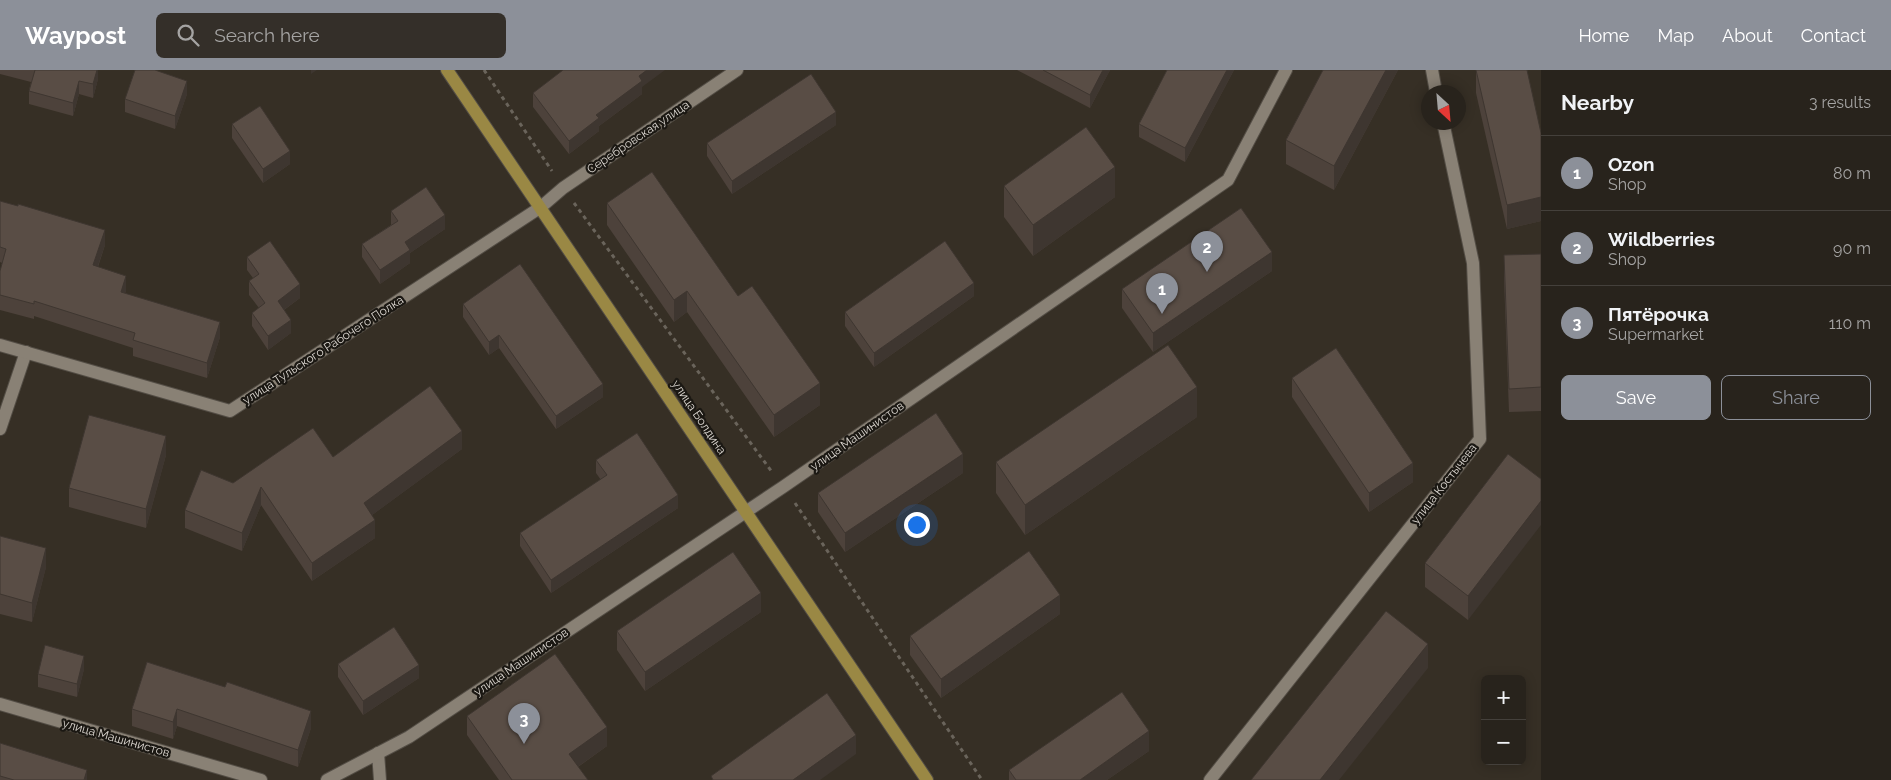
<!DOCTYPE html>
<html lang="en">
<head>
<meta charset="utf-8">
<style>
  body { margin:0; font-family:Raleway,sans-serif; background:#342f29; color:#f1f3f6 }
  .controls { position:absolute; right:15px; bottom:15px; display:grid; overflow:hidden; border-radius:8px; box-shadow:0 2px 12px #0003 }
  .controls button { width:45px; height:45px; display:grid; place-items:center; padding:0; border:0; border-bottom:1px solid #44403b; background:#28231c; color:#f1f3f6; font:25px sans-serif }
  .compass { position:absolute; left:1421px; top:15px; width:45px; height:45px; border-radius:50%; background:#28231c; box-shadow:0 2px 12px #0003; rotate:154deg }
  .you { position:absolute; left:916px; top:454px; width:18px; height:18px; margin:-12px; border:4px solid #fff; border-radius:50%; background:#1a73e8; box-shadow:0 0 0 8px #1a73e833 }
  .badge { display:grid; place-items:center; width:32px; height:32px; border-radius:50%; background:#8c9099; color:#fff; font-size:16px; font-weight:700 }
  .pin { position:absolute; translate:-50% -41px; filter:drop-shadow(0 1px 2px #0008) }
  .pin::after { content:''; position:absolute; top:26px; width:18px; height:15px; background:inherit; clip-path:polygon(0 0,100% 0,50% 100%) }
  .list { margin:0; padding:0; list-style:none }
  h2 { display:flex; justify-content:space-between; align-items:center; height:65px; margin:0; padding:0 20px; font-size:21px }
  h2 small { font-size:16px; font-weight:400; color:#a5a4a3 }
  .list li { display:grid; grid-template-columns:32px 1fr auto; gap:15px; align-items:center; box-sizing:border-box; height:75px; padding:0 20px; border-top:1px solid #44403b }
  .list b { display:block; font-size:19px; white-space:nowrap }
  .list p { margin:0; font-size:16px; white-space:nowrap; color:#a5a4a3 }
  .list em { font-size:16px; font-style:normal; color:#a5a4a3 }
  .actions { display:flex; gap:10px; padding:15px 20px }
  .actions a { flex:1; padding:11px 0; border:1px solid #8c9099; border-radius:8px; text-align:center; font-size:18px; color:#8c9099 }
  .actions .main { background:#8c9099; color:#fff }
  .icon { flex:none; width:28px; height:28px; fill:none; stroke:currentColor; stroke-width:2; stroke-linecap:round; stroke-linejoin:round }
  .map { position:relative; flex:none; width:1541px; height:710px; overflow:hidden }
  header { display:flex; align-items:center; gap:30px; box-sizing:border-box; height:70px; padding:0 25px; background:#8c9099; color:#fff }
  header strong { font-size:24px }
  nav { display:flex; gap:28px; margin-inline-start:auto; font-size:18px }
  .search { width:350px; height:45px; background:#342f29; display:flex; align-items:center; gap:12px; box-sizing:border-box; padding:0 18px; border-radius:8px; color:#a5a4a3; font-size:19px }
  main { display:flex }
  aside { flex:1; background:#28231c }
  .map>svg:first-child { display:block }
</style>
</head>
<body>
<header>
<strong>Waypost</strong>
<div class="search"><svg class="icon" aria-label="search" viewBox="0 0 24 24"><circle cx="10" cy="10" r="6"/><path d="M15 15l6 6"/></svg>Search here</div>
<nav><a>Home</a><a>Map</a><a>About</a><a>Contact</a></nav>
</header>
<main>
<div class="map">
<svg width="1541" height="710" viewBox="0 0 1541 710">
  <rect width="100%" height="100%" fill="#362f25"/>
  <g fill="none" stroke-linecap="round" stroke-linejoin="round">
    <defs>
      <path id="service" d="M 0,359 L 26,282"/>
      <g id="minor">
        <path d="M 1432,0 L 1436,22"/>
        <path d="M 0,275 L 230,341 L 541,137 L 563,118 L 737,0"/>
        <path d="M 0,634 L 261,710"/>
        <path d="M 378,683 L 380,710"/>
        <path d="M 327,710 L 409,667 L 783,417 L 1228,110 L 1286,0"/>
        <path d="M 1210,710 L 1480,369 L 1473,193 L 1443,52"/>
      </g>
      <path id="primary" d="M 447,0 L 927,710"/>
    </defs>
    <use href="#service" stroke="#534d45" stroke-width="14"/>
    <use href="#minor" stroke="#534d45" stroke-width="14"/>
    <use href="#primary" stroke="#534d45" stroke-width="14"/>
    <g stroke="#6a645b" stroke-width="3" stroke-dasharray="4 4" stroke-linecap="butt">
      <path d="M 484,0 L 552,101"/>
      <path d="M 574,133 L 772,402"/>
      <path d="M 795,433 L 982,710"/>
    </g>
    <use href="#service" stroke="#898175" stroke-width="12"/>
    <use href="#minor" stroke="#898175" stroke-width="12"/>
    <use href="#primary" stroke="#9a8844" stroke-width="12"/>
  </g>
  <g fill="#4d423b">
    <path d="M 0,0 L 98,0 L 98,9 L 93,28 L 79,24 L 73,46 L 29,34 L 29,21 L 31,12 L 0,4 Z"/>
    <path d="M 1017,0 L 1110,0 L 1090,38 Z"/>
    <path d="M 1167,0 L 1234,0 L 1185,92 L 1139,67 L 1139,54 Z"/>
    <path d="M 1323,0 L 1398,0 L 1334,120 L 1286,94 L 1286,70 Z"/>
    <path d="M 1476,0 L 1541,63 L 1541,151 L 1507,159 L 1476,23 Z"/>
    <path d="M 642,17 L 642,24 L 599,56 L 599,61 L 569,84 L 533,37 L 533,23 Z"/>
    <path d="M 187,24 L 175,59 L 125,42 L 125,29 Z"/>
    <path d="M 232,54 L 290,94 L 263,113 L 232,68 Z"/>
    <path d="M 836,55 L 732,124 L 707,86 L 707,73 Z"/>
    <path d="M 1004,116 L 1115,127 L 1033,186 L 1004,147 Z"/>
    <path d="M 0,131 L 105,175 L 98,197 L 126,221 L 125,223 L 220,267 L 207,308 L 133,286 L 133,278 L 34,246 L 34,249 L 0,240 L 0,201 L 2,193 L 0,192 Z"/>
    <path d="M 607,133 L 738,226 L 820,335 L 774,367 L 687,242 L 674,252 L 607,155 Z"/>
    <path d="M 391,141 L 445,159 L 410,183 L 410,193 L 380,214 L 362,187 L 362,174 L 391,155 Z"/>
    <path d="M 1541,184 L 1541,341 L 1509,342 L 1504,209 L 1504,185 Z"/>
    <path d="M 247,187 L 300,228 L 284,240 L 291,263 L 268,280 L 252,256 L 252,243 L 259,238 L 249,225 L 249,211 L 253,208 L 247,200 Z"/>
    <path d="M 1272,201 L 1153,282 L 1122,238 L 1122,219 Z"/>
    <path d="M 974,226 L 874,297 L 845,256 L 845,242 Z"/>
    <path d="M 463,234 L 603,327 L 556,359 L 499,278 L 489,285 L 463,247 Z"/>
    <path d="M 1292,308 L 1413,412 L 1369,442 L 1292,327 Z"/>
    <path d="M 1197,347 L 1025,465 L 996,423 L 996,392 Z"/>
    <path d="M 462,379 L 372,445 L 375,468 L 312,511 L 261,435 L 242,481 L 185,458 L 185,440 L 233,413 L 333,387 Z"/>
    <path d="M 166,385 L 146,458 L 69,437 L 69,418 Z"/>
    <path d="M 596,390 L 678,438 L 551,523 L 520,476 L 520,463 L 601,410 L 596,403 Z"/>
    <path d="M 963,403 L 845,482 L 818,442 L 818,423 Z"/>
    <path d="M 1541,409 L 1468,550 L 1425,517 L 1425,493 Z"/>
    <path d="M 0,466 L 46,497 L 32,552 L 0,544 Z"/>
    <path d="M 761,542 L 645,621 L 617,580 L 617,561 Z"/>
    <path d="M 1060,544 L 941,628 L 910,585 L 910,566 Z"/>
    <path d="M 147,592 L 311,658 L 298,697 L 177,656 L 173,669 L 132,656 L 132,639 Z"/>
    <path d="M 338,594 L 419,608 L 363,645 L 338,607 Z"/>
    <path d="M 84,599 L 77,627 L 38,617 L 38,604 Z"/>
    <path d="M 467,646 L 607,676 L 578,697 L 588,710 L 499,710 L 467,665 Z"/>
    <path d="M 0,673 L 87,710 L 0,710 Z"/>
    <path d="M 1149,681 L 1107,710 L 1009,710 L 1009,700 Z"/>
  </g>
  <g fill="#3e3630">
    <path d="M 97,0 L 98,0 L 98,9 L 93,28 L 93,14 Z"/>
    <path d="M 311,0 L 317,0 L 311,4 Z"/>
    <path d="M 647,0 L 665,0 L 642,17 L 642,24 L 599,56 L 599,61 L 569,84 L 569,71 L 596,45 L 639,6 Z"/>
    <path d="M 1103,0 L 1110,0 L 1090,38 L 1090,25 Z"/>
    <path d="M 1227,0 L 1234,0 L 1185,92 L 1185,78 Z"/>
    <path d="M 1386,0 L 1398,0 L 1334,120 L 1334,96 Z"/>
    <path d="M 79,11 L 79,24 L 73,46 L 73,33 Z"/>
    <path d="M 187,11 L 187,24 L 175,59 L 175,46 Z"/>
    <path d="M 836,42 L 836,55 L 732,124 L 732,111 Z"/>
    <path d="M 290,81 L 290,94 L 263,113 L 263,99 Z"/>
    <path d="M 1115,97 L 1115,127 L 1033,186 L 1033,155 Z"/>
    <path d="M 1541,127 L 1541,151 L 1507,159 L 1507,135 Z"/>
    <path d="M 445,145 L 445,159 L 410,183 L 410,193 L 380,214 L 380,200 L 405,172 Z"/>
    <path d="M 105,160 L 105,175 L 93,210 L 93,195 Z"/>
    <path d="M 1272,182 L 1272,201 L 1153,282 L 1153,263 Z"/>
    <path d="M 126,206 L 126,221 L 121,237 L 121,222 Z"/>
    <path d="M 974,213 L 974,226 L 874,297 L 874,283 Z"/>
    <path d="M 300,214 L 300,228 L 278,244 L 278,231 Z"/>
    <path d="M 687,221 L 687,242 L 674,252 L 674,230 Z"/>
    <path d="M 291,250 L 291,263 L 268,280 L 268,266 Z"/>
    <path d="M 220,252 L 220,267 L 207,308 L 207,293 Z"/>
    <path d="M 499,265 L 499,278 L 489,285 L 489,272 Z"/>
    <path d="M 820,313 L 820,335 L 774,367 L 774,345 Z"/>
    <path d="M 603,314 L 603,327 L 556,359 L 556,346 Z"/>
    <path d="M 1197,317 L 1197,347 L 1025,465 L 1025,435 Z"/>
    <path d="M 462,361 L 462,379 L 364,451 L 364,433 Z"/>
    <path d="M 166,366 L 166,385 L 146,458 L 146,439 Z"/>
    <path d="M 963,384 L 963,403 L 845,482 L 845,463 Z"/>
    <path d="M 1413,393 L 1413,412 L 1369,442 L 1369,423 Z"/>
    <path d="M 261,417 L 261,435 L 242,481 L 242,463 Z"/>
    <path d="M 678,425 L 678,438 L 551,523 L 551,510 Z"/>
    <path d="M 1541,431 L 1541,455 L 1468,550 L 1468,526 Z"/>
    <path d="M 375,450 L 375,468 L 312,511 L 312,493 Z"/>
    <path d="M 46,478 L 46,497 L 32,552 L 32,533 Z"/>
    <path d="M 761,523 L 761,542 L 645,621 L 645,602 Z"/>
    <path d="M 1060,525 L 1060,544 L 941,628 L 941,609 Z"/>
    <path d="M 1428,574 L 1428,598 L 1339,710 L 1320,710 Z"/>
    <path d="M 84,586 L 84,599 L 77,627 L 77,614 Z"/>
    <path d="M 419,595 L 419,608 L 363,645 L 363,631 Z"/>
    <path d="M 177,639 L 177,656 L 173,669 L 173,652 Z"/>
    <path d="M 311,641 L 311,658 L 298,697 L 298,680 Z"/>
    <path d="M 607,657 L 607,676 L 569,703 L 569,684 Z"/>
    <path d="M 1149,661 L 1149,681 L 1107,710 L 1080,710 Z"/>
    <path d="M 856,665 L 856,684 L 820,710 L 793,710 Z"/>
    <path d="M 87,700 L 87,710 L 84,710 Z"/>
  </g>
  <g fill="#594d45" stroke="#3e3630">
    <path d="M 35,0 L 97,0 L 93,14 L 79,11 L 73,33 L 29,21 Z"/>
    <path d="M 135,0 L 155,0 L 187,11 L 175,46 L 125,29 Z"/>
    <path d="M 563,0 L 647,0 L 639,6 L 642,11 L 596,45 L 599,48 L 569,71 L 533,23 Z"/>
    <path d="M 1043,0 L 1103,0 L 1090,25 Z"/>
    <path d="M 1167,0 L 1227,0 L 1185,78 L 1139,54 Z"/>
    <path d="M 1323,0 L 1386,0 L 1334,96 L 1286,70 Z"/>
    <path d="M 1476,0 L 1527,0 L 1541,63 L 1541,127 L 1507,135 Z"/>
    <path d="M 811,4 L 836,42 L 732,111 L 707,73 Z"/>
    <path d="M 260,36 L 290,81 L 263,99 L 232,54 Z"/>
    <path d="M 1086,57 L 1115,97 L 1033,155 L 1004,116 Z"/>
    <path d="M 652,102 L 738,226 L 752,216 L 820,313 L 774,345 L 687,221 L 674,230 L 607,133 Z"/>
    <path d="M 426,117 L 445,145 L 405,172 L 410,180 L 380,200 L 362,174 L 398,151 L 391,141 Z"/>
    <path d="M 0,131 L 18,136 L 18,134 L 105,160 L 93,195 L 126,206 L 121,222 L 220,252 L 207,293 L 133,270 L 135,263 L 34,231 L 34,234 L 0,225 L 0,201 L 6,179 L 0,177 Z"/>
    <path d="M 1241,138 L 1272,182 L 1153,263 L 1122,219 Z"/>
    <path d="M 270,171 L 300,214 L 278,231 L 291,250 L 268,266 L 252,243 L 265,233 L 249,211 L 259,204 L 247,187 Z"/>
    <path d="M 945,171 L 974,213 L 874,283 L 845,242 Z"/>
    <path d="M 1541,184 L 1541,317 L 1509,319 L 1504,185 Z"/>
    <path d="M 520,194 L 603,314 L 556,346 L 499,265 L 489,272 L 463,234 Z"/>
    <path d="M 1168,275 L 1197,317 L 1025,435 L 996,392 Z"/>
    <path d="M 1336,278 L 1413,393 L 1369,423 L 1292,308 Z"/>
    <path d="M 430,316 L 462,361 L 364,433 L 375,450 L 312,493 L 261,417 L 242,463 L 185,440 L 201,400 L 233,413 L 313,358 L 333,387 Z"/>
    <path d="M 936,343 L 963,384 L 845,463 L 818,423 Z"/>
    <path d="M 89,345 L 166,366 L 146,439 L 69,418 Z"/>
    <path d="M 637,363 L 678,425 L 551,510 L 520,463 L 607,405 L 596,390 Z"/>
    <path d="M 1508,384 L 1541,409 L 1541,431 L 1468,526 L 1425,493 Z"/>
    <path d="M 0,466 L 46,478 L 32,533 L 0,524 Z"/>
    <path d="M 1029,481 L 1060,525 L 941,609 L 910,566 Z"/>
    <path d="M 733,482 L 761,523 L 645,602 L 617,561 Z"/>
    <path d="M 1386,541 L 1428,574 L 1320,710 L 1251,710 Z"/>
    <path d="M 394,557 L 419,595 L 363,631 L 338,594 Z"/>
    <path d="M 45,575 L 84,586 L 77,614 L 38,604 Z"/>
    <path d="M 555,584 L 607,657 L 569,684 L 588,710 L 512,710 L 467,646 Z"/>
    <path d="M 147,592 L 225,617 L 227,612 L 311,641 L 298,680 L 177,639 L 173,652 L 132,639 Z"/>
    <path d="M 1122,622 L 1149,661 L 1080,710 L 1016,710 L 1009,700 Z"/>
    <path d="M 827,623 L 856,665 L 793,710 L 713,710 L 711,706 Z"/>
    <path d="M 0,673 L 87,700 L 84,710 L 14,710 L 0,706 Z"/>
  </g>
  <g text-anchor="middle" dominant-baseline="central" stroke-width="4.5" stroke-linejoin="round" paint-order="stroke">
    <g font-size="12" fill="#ddd8d2" stroke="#1b1813">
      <text transform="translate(638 67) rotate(-34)">Серебровская улица</text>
      <text transform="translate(323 280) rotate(-33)">улица Тульского Рабочего Полка</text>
      <text transform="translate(699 347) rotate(56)">улица Болдина</text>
      <text transform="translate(857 366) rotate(-35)">улица Машинистов</text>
      <text transform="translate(1444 414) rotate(-52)">улица Костычева</text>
      <text transform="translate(521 592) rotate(-34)">улица Машинистов</text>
      <text transform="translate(116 668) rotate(16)">улица Машинистов</text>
    </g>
  </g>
</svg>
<div class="controls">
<button>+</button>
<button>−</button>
</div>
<svg class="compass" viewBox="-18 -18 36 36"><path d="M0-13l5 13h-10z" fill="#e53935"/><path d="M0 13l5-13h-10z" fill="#a5a4a3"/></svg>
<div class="you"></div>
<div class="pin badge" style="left:1162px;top:244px">1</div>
<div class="pin badge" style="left:1207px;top:202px">2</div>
<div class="pin badge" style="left:524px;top:674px">3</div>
</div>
<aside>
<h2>Nearby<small>3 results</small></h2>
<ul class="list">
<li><span class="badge">1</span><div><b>Ozon</b><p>Shop</p></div><em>80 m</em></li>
<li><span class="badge">2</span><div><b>Wildberries</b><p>Shop</p></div><em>90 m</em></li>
<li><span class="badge">3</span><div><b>Пятёрочка</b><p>Supermarket</p></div><em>110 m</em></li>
</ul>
<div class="actions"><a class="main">Save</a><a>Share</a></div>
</aside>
</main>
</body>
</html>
